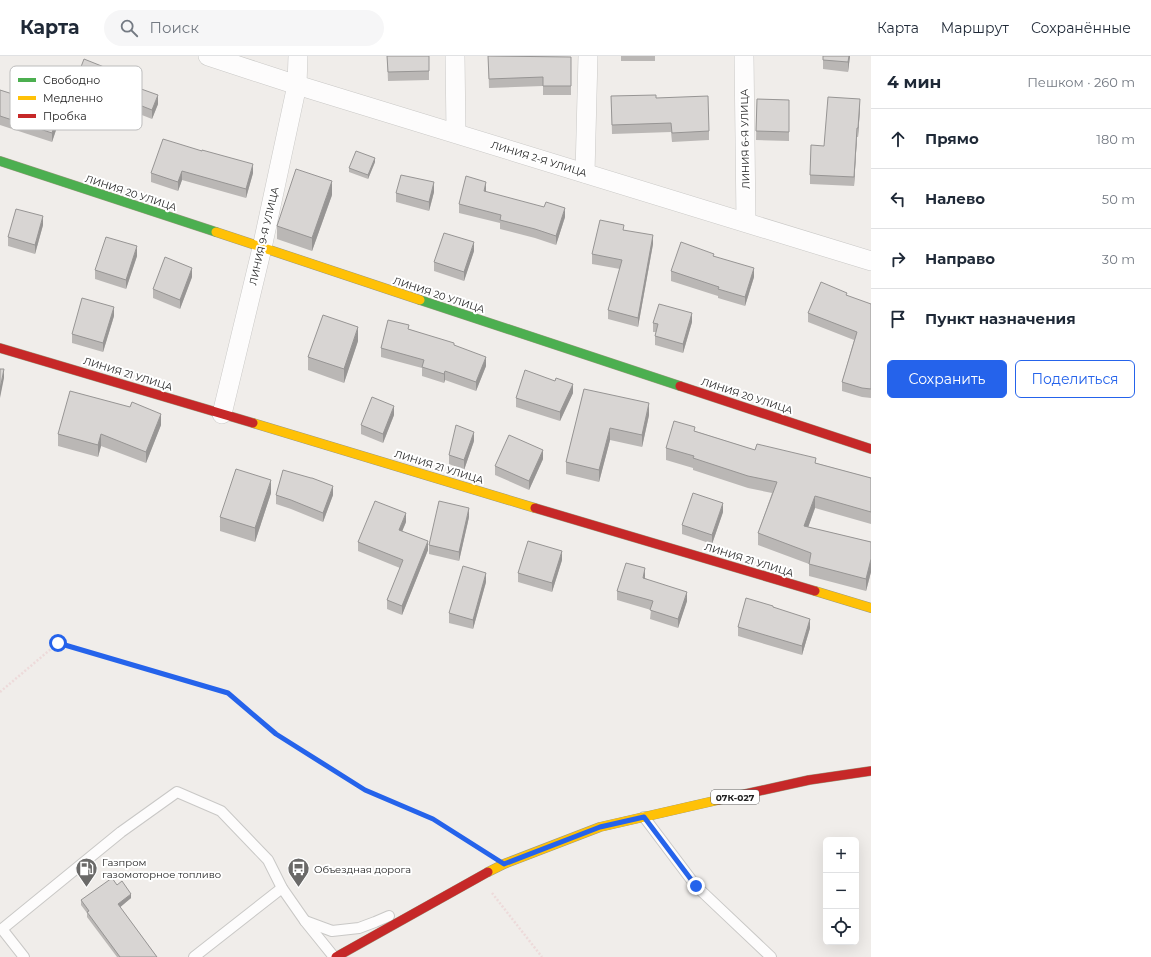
<!DOCTYPE html>
<html lang="ru">
<head>
<meta charset="utf-8">
<style>
  body { margin:0; font-family:Montserrat,sans-serif; background:#f6f6f7; color:#1f2937 }
  .controls { position:absolute; right:12px; bottom:12px; display:grid; overflow:hidden; border-radius:6px; box-shadow:0 4px 16px #0002 }
  .controls button { width:36px; height:36px; display:grid; place-items:center; padding:0; border:0; border-bottom:1px solid #e0e1e3; background:#fff; color:#1f2937; font:20px sans-serif }
  .stop { position:absolute; width:12px; height:12px; margin:-9px; border:3px solid #2563eb; border-radius:50%; background:#fff }
  .stop.end { background:#2563eb; border-color:#fff; box-shadow:0 1px 4px #0008 }
  .list { margin:0; padding:0; list-style:none }
  h2 { display:flex; justify-content:space-between; align-items:center; height:52px; margin:0; padding:0 16px; font-size:17px }
  h2 small { font-size:13px; font-weight:400; color:#747a83 }
  .list li { display:grid; grid-template-columns:26px 1fr auto; gap:12px; align-items:center; box-sizing:border-box; height:60px; padding:0 16px; border-top:1px solid #e0e1e3 }
  .list b { display:block; font-size:15px; white-space:nowrap }
  .list em { font-size:13px; font-style:normal; color:#747a83 }
  .actions { display:flex; gap:8px; padding:12px 16px }
  .actions a { flex:1; padding:9px 0; border:1px solid #2563eb; border-radius:6px; text-align:center; font-size:14px; color:#2563eb }
  .actions .main { background:#2563eb; color:#fff }
  .icon { flex:none; width:22px; height:22px; fill:none; stroke:currentColor; stroke-width:2; stroke-linecap:round; stroke-linejoin:round }
  .map { position:relative; flex:none; width:871px; height:901px; overflow:hidden }
  header { display:flex; align-items:center; gap:24px; box-sizing:border-box; height:56px; padding:0 20px; background:#fff; border-bottom:1px solid #e0e1e3 }
  header strong { font-size:19px }
  nav { display:flex; gap:22px; margin-inline-start:auto; font-size:14px }
  .search { width:280px; height:36px; background:#f6f6f7; display:flex; align-items:center; gap:10px; box-sizing:border-box; padding:0 14px; border-radius:22px; color:#747a83; font-size:15px }
  main { display:flex }
  aside { flex:1; background:#fff }
  .map>svg:first-child { display:block }
</style>
</head>
<body>
<header>
<strong>Карта</strong>
<div class="search"><svg class="icon" aria-label="search" viewBox="0 0 24 24"><circle cx="10" cy="10" r="6"/><path d="M15 15l6 6"/></svg>Поиск</div>
<nav><a>Карта</a><a>Маршрут</a><a>Сохранённые</a></nav>
</header>
<main>
<div class="map">
<svg width="871" height="901" viewBox="0 0 871 901">
  <rect width="100%" height="100%" fill="#f0edea"/>
  <g fill="none" stroke-linecap="round" stroke-linejoin="round">
    <defs>
      <g id="lane">
        <path d="M 644,761 L 696,830 L 771,901"/>
        <path d="M 305,865 L 332,875 L 359,872 L 375,866 L 389,860"/>
        <path d="M 24,901 L 2,873 L 121,776 L 177,736 L 221,755 L 268,804 L 282,832 L 305,865 L 334,901"/>
        <path d="M 194,901 L 282,832"/>
      </g>
      <g id="street">
        <path d="M 208,0 L 297,29 L 871,205"/>
        <path d="M 455,0 L 456,77"/>
        <path d="M 744,0 L 746,166"/>
        <path d="M 585,117 L 588,0"/>
        <path d="M 222,358 L 262,192 L 297,29 L 298,0"/>
      </g>
      <g id="fast">
        <path d="M 0,105 L 216,176"/>
        <path d="M 420,244 L 680,330"/>
      </g>
      <g id="slow">
        <path d="M 216,176 L 420,244"/>
        <path d="M 253,367 L 535,452"/>
        <path d="M 815,535 L 871,552"/>
        <path d="M 488,816 L 504,808 L 600,771 L 718,744"/>
      </g>
      <g id="jam">
        <path d="M 0,292 L 253,367"/>
        <path d="M 680,330 L 871,393"/>
        <path d="M 535,452 L 815,535"/>
        <path d="M 718,744 L 809,724 L 871,715"/>
        <path d="M 336,901 L 488,816"/>
      </g>
    </defs>
    <use href="#lane" stroke="#c9c8c6" stroke-width="12"/>
    <use href="#street" stroke="#c9c8c6" stroke-width="20"/>
    <use href="#fast" stroke="#9c9a80" stroke-width="10"/>
    <use href="#slow" stroke="#9c9a80" stroke-width="10"/>
    <use href="#jam" stroke="#9c9a80" stroke-width="10"/>
    <g stroke="#eddada" stroke-width="2.5" stroke-dasharray="2 2" stroke-linecap="butt">
      <path d="M 0,636 L 58,587 L 228,637 L 276,679 L 365,734 L 433,763 L 484,795"/>
      <path d="M 492,837 L 542,901"/>
    </g>
    <use href="#lane" stroke="#fdfcfc" stroke-width="10"/>
    <use href="#street" stroke="#fdfcfc" stroke-width="19"/>
    <use href="#fast" stroke="#4caf50" stroke-width="9"/>
    <use href="#slow" stroke="#ffc107" stroke-width="9"/>
    <use href="#jam" stroke="#c62828" stroke-width="9"/>
  </g>
  <g fill="#bab7b5">
    <path d="M 387,0 L 429,0 L 429,24 L 388,25 Z"/>
    <path d="M 488,0 L 571,1 L 571,39 L 543,39 L 543,30 L 489,32 Z"/>
    <rect x="621" y="0" width="34" height="5"/>
    <path d="M 850,0 L 848,16 L 823,13 L 823,4 Z"/>
    <path d="M 76,24 L 119,25 L 158,48 L 152,63 L 76,33 Z"/>
    <path d="M 0,34 L 61,59 L 52,86 L 0,69 Z"/>
    <path d="M 611,40 L 656,42 L 709,75 L 709,84 L 672,86 L 671,76 L 612,78 Z"/>
    <path d="M 757,43 L 789,44 L 789,85 L 756,84 Z"/>
    <path d="M 860,52 L 858,81 L 857,81 L 854,130 L 810,128 L 810,119 Z"/>
    <path d="M 202,95 L 253,117 L 246,142 L 182,124 L 178,135 L 151,126 L 151,117 Z"/>
    <path d="M 375,106 L 368,123 L 349,116 L 349,112 Z"/>
    <path d="M 486,135 L 486,136 L 565,161 L 556,189 L 535,182 L 500,173 L 500,167 L 459,157 L 459,148 Z"/>
    <path d="M 434,136 L 429,155 L 396,146 L 396,137 Z"/>
    <path d="M 332,139 L 312,195 L 277,183 L 277,170 Z"/>
    <path d="M 43,169 L 35,198 L 8,190 L 8,181 Z"/>
    <path d="M 624,174 L 653,188 L 638,271 L 608,263 L 608,254 L 620,213 L 592,208 L 592,198 Z"/>
    <path d="M 474,195 L 464,225 L 434,215 L 434,206 Z"/>
    <path d="M 137,200 L 126,233 L 95,223 L 95,214 Z"/>
    <path d="M 714,200 L 754,221 L 745,250 L 718,242 L 718,240 L 671,225 L 671,215 Z"/>
    <path d="M 192,221 L 180,253 L 153,242 L 153,233 Z"/>
    <path d="M 847,240 L 871,248 L 871,342 L 862,341 L 842,335 L 842,326 L 854,284 L 808,266 L 808,257 Z"/>
    <path d="M 114,260 L 103,296 L 72,287 L 72,278 Z"/>
    <path d="M 692,266 L 683,297 L 655,289 L 655,280 L 656,276 L 653,276 L 653,267 Z"/>
    <path d="M 409,273 L 454,289 L 486,310 L 476,335 L 445,324 L 444,327 L 422,320 L 422,312 L 381,301 L 381,292 Z"/>
    <path d="M 358,285 L 344,327 L 308,314 L 308,301 Z"/>
    <path d="M 584,333 L 649,359 L 642,391 L 610,384 L 599,426 L 566,418 L 566,406 Z"/>
    <path d="M 573,337 L 560,365 L 516,351 L 516,342 Z"/>
    <path d="M 394,359 L 383,387 L 361,378 L 361,369 Z"/>
    <path d="M 161,369 L 146,407 L 101,390 L 98,401 L 58,390 L 58,378 Z"/>
    <path d="M 695,375 L 755,394 L 816,407 L 871,422 L 871,468 L 815,452 L 808,471 L 871,486 L 871,516 L 866,535 L 809,520 L 809,508 L 758,489 L 758,477 L 772,437 L 748,432 L 693,414 L 693,412 L 666,404 L 666,392 Z"/>
    <path d="M 474,385 L 464,414 L 449,408 L 449,399 Z"/>
    <path d="M 543,403 L 529,434 L 495,419 L 495,410 Z"/>
    <path d="M 271,437 L 255,486 L 220,475 L 220,461 Z"/>
    <path d="M 276,439 L 333,439 L 323,466 L 291,453 L 276,448 Z"/>
    <path d="M 723,456 L 712,488 L 682,478 L 682,469 Z"/>
    <path d="M 469,461 L 459,505 L 429,498 L 429,489 Z"/>
    <path d="M 406,466 L 402,475 L 428,494 L 402,559 L 387,553 L 387,544 L 400,512 L 358,495 L 358,486 Z"/>
    <path d="M 562,504 L 552,536 L 518,526 L 518,517 Z"/>
    <path d="M 645,521 L 645,522 L 687,545 L 678,572 L 650,563 L 651,554 L 617,544 L 617,535 Z"/>
    <path d="M 486,526 L 473,573 L 449,567 L 449,557 Z"/>
    <path d="M 773,551 L 810,572 L 802,599 L 738,580 L 738,571 Z"/>
    <path d="M 117,829 L 131,842 L 120,851 L 157,901 L 117,901 L 87,861 L 87,857 L 81,849 L 81,844 Z"/>
  </g>
  <g fill="#979594">
    <path d="M 849,0 L 850,0 L 848,16 L 848,6 Z"/>
    <path d="M 119,17 L 119,26 L 116,24 Z"/>
    <path d="M 158,39 L 158,48 L 152,63 L 152,54 Z"/>
    <path d="M 860,43 L 860,52 L 858,81 L 858,72 Z"/>
    <path d="M 61,49 L 61,59 L 52,86 L 52,77 Z"/>
    <path d="M 857,72 L 857,81 L 854,130 L 854,121 Z"/>
    <path d="M 375,102 L 375,106 L 368,123 L 368,119 Z"/>
    <path d="M 253,108 L 253,117 L 246,142 L 246,133 Z"/>
    <path d="M 182,115 L 182,124 L 178,135 L 178,126 Z"/>
    <path d="M 332,125 L 332,139 L 312,195 L 312,182 Z"/>
    <path d="M 434,126 L 434,136 L 429,155 L 429,146 Z"/>
    <path d="M 486,126 L 486,135 L 484,144 L 484,135 Z"/>
    <path d="M 565,152 L 565,161 L 556,189 L 556,180 Z"/>
    <path d="M 43,160 L 43,169 L 35,198 L 35,189 Z"/>
    <path d="M 653,179 L 653,188 L 638,271 L 638,262 Z"/>
    <path d="M 474,186 L 474,195 L 464,225 L 464,216 Z"/>
    <path d="M 137,190 L 137,200 L 126,233 L 126,224 Z"/>
    <path d="M 192,212 L 192,221 L 180,253 L 180,244 Z"/>
    <path d="M 754,212 L 754,221 L 745,250 L 745,241 Z"/>
    <path d="M 114,251 L 114,260 L 103,296 L 103,287 Z"/>
    <path d="M 692,257 L 692,266 L 683,297 L 683,288 Z"/>
    <path d="M 358,271 L 358,285 L 344,327 L 344,313 Z"/>
    <path d="M 486,301 L 486,310 L 476,335 L 476,326 Z"/>
    <path d="M 4,313 L 4,322 L 0,342 L 0,333 Z"/>
    <path d="M 445,315 L 445,324 L 444,327 L 444,318 Z"/>
    <path d="M 573,328 L 573,337 L 560,365 L 560,356 Z"/>
    <path d="M 649,347 L 649,359 L 642,391 L 642,379 Z"/>
    <path d="M 394,350 L 394,359 L 383,387 L 383,378 Z"/>
    <path d="M 161,358 L 161,369 L 146,407 L 146,396 Z"/>
    <path d="M 610,372 L 610,384 L 599,426 L 599,414 Z"/>
    <path d="M 474,376 L 474,385 L 464,414 L 464,404 Z"/>
    <path d="M 101,378 L 101,390 L 98,401 L 98,389 Z"/>
    <path d="M 543,394 L 543,403 L 529,434 L 529,425 Z"/>
    <path d="M 271,424 L 271,437 L 255,486 L 255,472 Z"/>
    <path d="M 333,430 L 333,439 L 323,466 L 323,457 Z"/>
    <path d="M 815,440 L 815,452 L 804,483 L 804,470 Z"/>
    <path d="M 723,447 L 723,456 L 712,488 L 712,479 Z"/>
    <path d="M 469,452 L 469,461 L 459,505 L 459,496 Z"/>
    <path d="M 406,457 L 406,466 L 399,483 L 399,474 Z"/>
    <path d="M 428,485 L 428,494 L 402,559 L 402,550 Z"/>
    <path d="M 562,495 L 562,504 L 552,536 L 552,527 Z"/>
    <path d="M 871,503 L 871,516 L 866,535 L 866,523 Z"/>
    <path d="M 645,512 L 645,521 L 643,531 L 643,522 Z"/>
    <path d="M 486,517 L 486,526 L 473,573 L 473,564 Z"/>
    <path d="M 687,536 L 687,545 L 678,572 L 678,563 Z"/>
    <path d="M 810,563 L 810,572 L 802,599 L 802,590 Z"/>
    <path d="M 131,838 L 131,842 L 118,853 L 118,848 Z"/>
  </g>
  <g fill="#d8d5d3" stroke="#979594">
    <path d="M 387,0 L 429,0 L 429,15 L 388,16 Z"/>
    <path d="M 488,0 L 571,1 L 571,30 L 543,30 L 543,21 L 489,23 Z"/>
    <path d="M 823,0 L 849,0 L 848,6 L 823,4 Z"/>
    <path d="M 84,3 L 119,17 L 116,24 L 158,39 L 152,54 L 76,24 Z"/>
    <path d="M 0,34 L 22,41 L 23,37 L 61,49 L 52,77 L 0,60 Z"/>
    <path d="M 656,39 L 656,42 L 708,40 L 709,75 L 672,77 L 671,67 L 612,69 L 611,40 Z"/>
    <path d="M 828,41 L 860,43 L 858,72 L 857,72 L 854,121 L 810,119 L 811,89 L 824,90 Z"/>
    <path d="M 757,43 L 789,44 L 789,76 L 756,75 Z"/>
    <path d="M 163,83 L 202,95 L 202,94 L 253,108 L 246,133 L 182,115 L 178,126 L 151,117 Z"/>
    <path d="M 356,95 L 375,102 L 368,119 L 349,112 Z"/>
    <path d="M 296,113 L 332,125 L 312,182 L 277,170 Z"/>
    <path d="M 401,119 L 434,126 L 429,146 L 396,137 Z"/>
    <path d="M 466,120 L 486,126 L 484,135 L 544,151 L 546,146 L 565,152 L 556,180 L 535,173 L 500,164 L 501,159 L 459,148 Z"/>
    <path d="M 16,153 L 43,160 L 35,189 L 8,181 Z"/>
    <path d="M 600,164 L 624,169 L 623,174 L 653,179 L 638,262 L 608,254 L 622,204 L 592,198 Z"/>
    <path d="M 444,177 L 474,186 L 464,216 L 434,206 Z"/>
    <path d="M 106,181 L 137,190 L 126,224 L 95,214 Z"/>
    <path d="M 681,186 L 714,198 L 713,200 L 754,212 L 745,241 L 718,233 L 719,231 L 671,215 Z"/>
    <path d="M 165,201 L 192,212 L 180,244 L 153,233 Z"/>
    <path d="M 821,226 L 847,237 L 846,239 L 871,248 L 871,333 L 862,332 L 842,326 L 857,276 L 808,257 Z"/>
    <path d="M 82,242 L 114,251 L 103,287 L 72,278 Z"/>
    <path d="M 659,248 L 692,257 L 683,288 L 655,280 L 658,268 L 653,267 Z"/>
    <path d="M 323,259 L 358,271 L 344,313 L 308,301 Z"/>
    <path d="M 388,264 L 409,269 L 408,273 L 454,287 L 454,289 L 486,301 L 476,326 L 445,315 L 444,318 L 422,311 L 424,304 L 381,292 Z"/>
    <path d="M 0,313 L 4,313 L 0,333 Z"/>
    <path d="M 525,314 L 555,325 L 556,322 L 573,328 L 560,356 L 516,342 Z"/>
    <path d="M 584,333 L 649,347 L 642,379 L 610,372 L 599,414 L 566,406 Z"/>
    <path d="M 70,335 L 130,351 L 132,346 L 161,358 L 146,396 L 101,378 L 98,389 L 58,378 Z"/>
    <path d="M 372,341 L 394,350 L 383,378 L 361,369 Z"/>
    <path d="M 674,365 L 695,371 L 694,375 L 755,394 L 757,388 L 816,402 L 815,407 L 871,422 L 871,456 L 815,440 L 804,470 L 871,486 L 871,503 L 866,523 L 809,508 L 811,497 L 758,477 L 777,426 L 748,420 L 693,402 L 694,400 L 666,392 Z"/>
    <path d="M 456,369 L 474,376 L 464,404 L 449,399 Z"/>
    <path d="M 509,379 L 543,394 L 529,425 L 495,410 Z"/>
    <path d="M 236,413 L 271,424 L 255,472 L 220,461 Z"/>
    <path d="M 283,414 L 311,422 L 312,422 L 333,430 L 323,457 L 291,444 L 276,439 Z"/>
    <path d="M 693,437 L 723,447 L 712,479 L 682,469 Z"/>
    <path d="M 375,445 L 406,457 L 399,474 L 428,485 L 402,550 L 387,544 L 403,504 L 358,486 Z"/>
    <path d="M 439,445 L 469,452 L 459,496 L 429,489 Z"/>
    <path d="M 528,485 L 562,495 L 552,527 L 518,517 Z"/>
    <path d="M 626,507 L 645,512 L 643,522 L 687,536 L 678,563 L 650,554 L 653,545 L 617,535 Z"/>
    <path d="M 463,510 L 486,517 L 473,564 L 449,557 Z"/>
    <path d="M 746,542 L 773,550 L 773,551 L 810,563 L 802,590 L 738,571 Z"/>
    <path d="M 112,822 L 117,829 L 122,825 L 131,838 L 118,848 L 157,901 L 120,901 L 87,856 L 89,855 L 81,844 Z"/>
  </g>
  <g fill="none" stroke-linecap="round" stroke-linejoin="round">
    <path stroke="#2563eb" stroke-width="5" d="M 58,587 L 228,637 L 276,678 L 365,734 L 433,763 L 504,808 L 600,771 L 644,761 L 696,830"/>
  </g>
  <defs>
    <symbol id="fuel-pin" viewBox="-11 -11 22 30"><path d="M0 17L-7.5 6A9.5 9.5 0 1 1 7.5 6Z" fill="#6a6968" stroke="#fff"/><path d="M-5.5-6h7V0h2V4h1.3V-2.5L3-4.5l.8-.8L6-3V5H2.5V1h-1V6h-7ZM-4.2-4.7v3.2H.2V-4.7Z" fill="#fff"/></symbol>
    <symbol id="bus-pin" viewBox="-11 -11 22 30"><path d="M0 17L-7.5 6A9.5 9.5 0 1 1 7.5 6Z" fill="#6a6968" stroke="#fff"/><path d="M-5-6H5V4H4V6H2V4H-2V6H-4V4H-5ZM-3.5-4V0h7V-4ZM-3.5 1.2v1.5H-2V1.2ZM2 1.2v1.5H3.5V1.2Z" fill="#fff"/></symbol>
  </defs>
  <g fill-rule="evenodd">
    <use href="#fuel-pin" x="74" y="800" width="25" height="34"/>
    <use href="#bus-pin" x="286" y="800" width="25" height="34"/>
  </g>
  <g text-anchor="middle" dominant-baseline="central" stroke-width="4" stroke-linejoin="round" paint-order="stroke">
    <rect fill="#fff" stroke="#646464" stroke-width="1" x="711" y="734" width="48" height="14" rx="3"/>
    <g font-size="9" font-weight="bold" fill="#222">
      <text x="735" y="741">07К-027</text>
    </g>
    <g font-size="10" fill="#222" stroke="#fff">
      <text transform="translate(745 83) rotate(-91)">ЛИНИЯ 6-Я УЛИЦА</text>
      <text transform="translate(539 103) rotate(17)">ЛИНИЯ 2-Я УЛИЦА</text>
      <text transform="translate(131 137) rotate(18)">ЛИНИЯ 20 УЛИЦА</text>
      <text transform="translate(264 180) rotate(-77)">ЛИНИЯ 9-Я УЛИЦА</text>
      <text transform="translate(439 239) rotate(18)">ЛИНИЯ 20 УЛИЦА</text>
      <text transform="translate(128 318) rotate(17)">ЛИНИЯ 21 УЛИЦА</text>
      <text transform="translate(747 340) rotate(18)">ЛИНИЯ 20 УЛИЦА</text>
      <text transform="translate(439 411) rotate(17)">ЛИНИЯ 21 УЛИЦА</text>
      <text transform="translate(749 504) rotate(17)">ЛИНИЯ 21 УЛИЦА</text>
    </g>
    <g font-size="10" fill="#222" stroke="#fff" text-anchor="start">
      <text x="102" y="806">Газпром<tspan x="102" dy="12">газомоторное топливо</tspan></text>
      <text x="314" y="813">Объездная дорога</text>
    </g>
  </g>
  <rect x="10" y="10" width="132" height="64" rx="6" fill="#fff" stroke="#bdbdbd" stroke-width="1"/>
  <rect x="18" y="22" width="18" height="4" fill="#4caf50"/>
  <rect x="18" y="40" width="18" height="4" fill="#ffc107"/>
  <rect x="18" y="58" width="18" height="4" fill="#c62828"/>
  <g font-size="11" fill="#222">
    <text x="43" y="28">Свободно</text>
    <text x="43" y="46">Медленно</text>
    <text x="43" y="64">Пробка</text>
  </g>
</svg>
<div class="controls">
<button>+</button>
<button>−</button>
<button><svg class="icon" aria-label="locate" viewBox="0 0 24 24"><circle cx="12" cy="12" r="6"/><path d="M12 2v4M12 18v4M2 12h4M18 12h4"/></svg></button>
</div>
<div class="stop" style="left:58px;top:587px"></div>
<div class="stop end" style="left:696px;top:830px"></div>
</div>
<aside>
<h2>4 мин<small>Пешком · 260 m</small></h2>
<ul class="list">
<li><svg class="icon" aria-label="ahead" viewBox="0 0 24 24"><path d="M12 20V5M6 11l6-6 6 6"/></svg><div><b>Прямо</b></div><em>180 m</em></li>
<li><svg class="icon" aria-label="left" viewBox="0 0 24 24"><path d="M17 20v-9H6M10 6l-5 5 5 5"/></svg><div><b>Налево</b></div><em>50 m</em></li>
<li><svg class="icon" aria-label="right" viewBox="0 0 24 24"><path d="M7 20v-9h11M14 6l5 5-5 5"/></svg><div><b>Направо</b></div><em>30 m</em></li>
<li><svg class="icon" aria-label="arrive" viewBox="0 0 24 24"><path d="M6 21V4h12l-3 4 3 4H6"/></svg><div><b>Пункт назначения</b></div></li>
</ul>
<div class="actions"><a class="main">Сохранить</a><a>Поделиться</a></div>
</aside>
</main>
</body>
</html>
